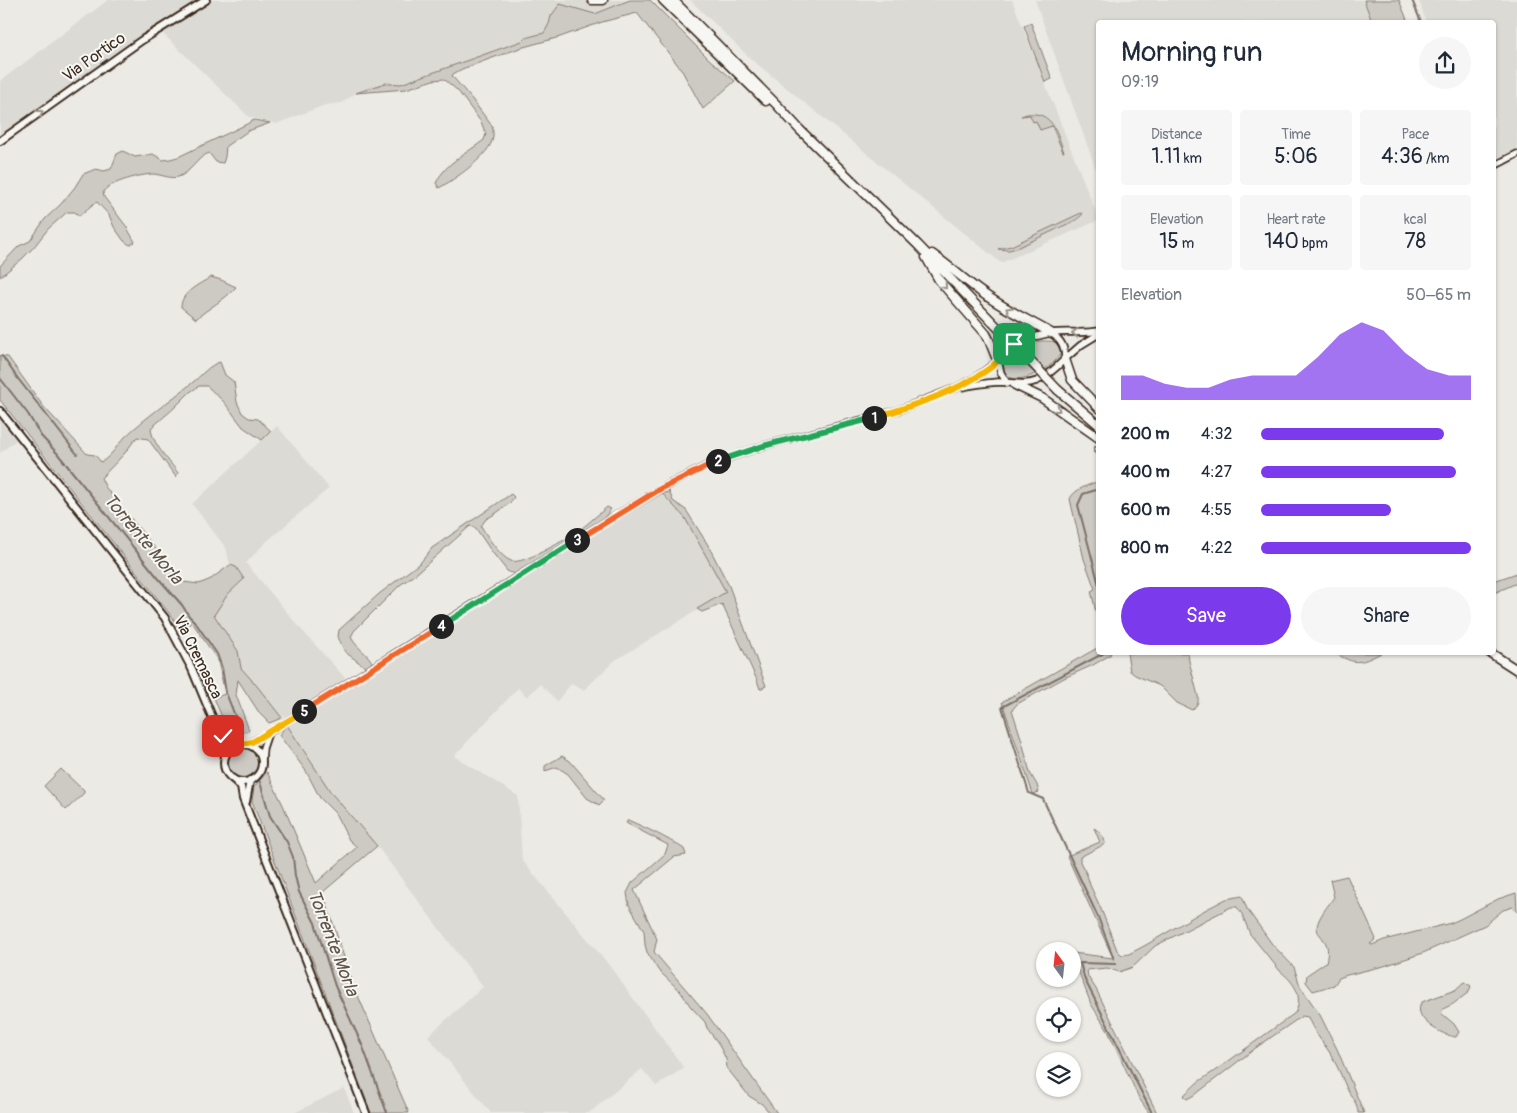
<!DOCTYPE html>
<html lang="en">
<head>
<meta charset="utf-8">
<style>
	body { margin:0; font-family:Pangolin,sans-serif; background:#f6f6f7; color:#1f2937; height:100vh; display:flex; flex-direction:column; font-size:19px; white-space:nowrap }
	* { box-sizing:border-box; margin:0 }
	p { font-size:16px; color:#747a83 }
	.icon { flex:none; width:28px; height:28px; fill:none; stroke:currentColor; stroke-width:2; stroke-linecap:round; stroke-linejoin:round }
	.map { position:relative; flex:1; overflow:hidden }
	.side { position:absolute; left:1096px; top:20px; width:400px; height:635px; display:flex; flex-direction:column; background:#fff; border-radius:5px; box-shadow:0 1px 4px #0004 }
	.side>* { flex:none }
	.needle { width:32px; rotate:345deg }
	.controls { position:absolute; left:1036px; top:942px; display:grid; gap:10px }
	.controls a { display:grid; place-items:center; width:45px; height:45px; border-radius:50%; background:#fff; box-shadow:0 1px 4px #0004; font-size:25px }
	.pin { position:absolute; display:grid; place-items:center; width:42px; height:42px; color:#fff; margin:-21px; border-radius:10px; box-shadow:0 2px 8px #0006 }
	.km { position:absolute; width:25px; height:25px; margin:-12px; border-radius:50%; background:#222; color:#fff; font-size:14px; line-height:25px; text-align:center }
	.round { display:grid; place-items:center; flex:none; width:52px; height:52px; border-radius:26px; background:#f6f6f7 }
	.headline { display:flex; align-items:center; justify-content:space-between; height:85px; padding:0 25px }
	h1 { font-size:28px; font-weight:600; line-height:38px }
	.metrics { display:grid; grid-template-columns:repeat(3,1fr); gap:8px; height:85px; padding:5px 25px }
	.metrics div { display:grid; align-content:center; border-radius:5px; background:#f6f6f7; text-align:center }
	.metrics b { font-size:21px; font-weight:600 }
	.metrics small { font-size:14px; font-weight:400 }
	.metrics p { font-size:14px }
	.chart { height:140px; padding:10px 25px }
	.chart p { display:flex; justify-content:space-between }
	.chart svg { width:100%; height:90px; margin-top:5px; fill:#7c3aed; opacity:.7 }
	.button { display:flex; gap:10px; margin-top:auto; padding:10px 25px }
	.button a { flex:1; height:58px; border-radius:30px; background:#7c3aed; color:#fff; font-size:20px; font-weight:600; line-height:58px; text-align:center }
	.button a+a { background:#f6f6f7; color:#1f2937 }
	ul { padding:0 25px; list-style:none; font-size:16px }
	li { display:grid; grid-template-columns:80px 60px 1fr; align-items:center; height:38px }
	li i { height:12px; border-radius:6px; background:#7c3aed }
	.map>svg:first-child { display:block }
	.built { fill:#dcdad4 }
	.green { fill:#cdcac4; stroke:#847a71 }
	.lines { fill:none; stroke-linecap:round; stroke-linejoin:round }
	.stream { stroke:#7c7167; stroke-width:2 }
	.tertiary-casing { stroke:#3b2a1e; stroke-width:9 }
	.secondary-casing { stroke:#3b2a1e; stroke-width:10 }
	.trunk-casing { stroke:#3b2a1e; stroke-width:11 }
	.tertiary { stroke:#f6f6f2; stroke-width:5.5 }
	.secondary { stroke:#f6f6f2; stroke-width:6 }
	.trunk { stroke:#f6f6f2; stroke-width:8 }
	.trunk-bridge-casing { stroke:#3b2a1e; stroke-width:11; stroke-linecap:butt }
	.trunk-bridge { stroke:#f6f6f2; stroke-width:8 }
	.oneway { stroke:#989088 }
	.split-1-casing { stroke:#fff; stroke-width:10 }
	.split-2-casing { stroke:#fff; stroke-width:10 }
	.split-3-casing { stroke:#fff; stroke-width:10 }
	.split-4-casing { stroke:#fff; stroke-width:10 }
	.split-5-casing { stroke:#fff; stroke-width:10 }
	.split-6-casing { stroke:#fff; stroke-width:10 }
	.split-1 { stroke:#f5b400; stroke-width:6 }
	.split-2 { stroke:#22a559; stroke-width:6 }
	.split-3 { stroke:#f0652b; stroke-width:6 }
	.split-4 { stroke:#22a559; stroke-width:6 }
	.split-5 { stroke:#f0652b; stroke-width:6 }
	.split-6 { stroke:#f5b400; stroke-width:6 }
	.labels { text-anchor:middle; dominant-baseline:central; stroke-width:4; stroke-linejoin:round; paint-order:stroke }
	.street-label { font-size:16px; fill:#3b2a1e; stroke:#f6f6f2 }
	.water-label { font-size:18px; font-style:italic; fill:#615449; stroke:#f6f6f2 }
</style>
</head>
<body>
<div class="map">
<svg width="1517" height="1113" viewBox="0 0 1517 1113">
	<rect width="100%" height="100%" fill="#ebeae5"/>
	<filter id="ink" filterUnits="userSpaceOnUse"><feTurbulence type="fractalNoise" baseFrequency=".02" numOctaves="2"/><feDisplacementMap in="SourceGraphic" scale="10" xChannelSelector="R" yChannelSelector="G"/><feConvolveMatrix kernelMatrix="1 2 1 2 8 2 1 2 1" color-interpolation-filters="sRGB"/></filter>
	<g filter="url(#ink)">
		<!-- built -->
		<g class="built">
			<path d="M108 0H630L595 14 560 4 551 16 549 24 544 33 525 38 522 41 401 84 385 83 356 93 342 103 325 105 276 124 249 117 156 27 0 136V81Z"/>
			<path d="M690 0H1012L1099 220 1001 263 751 59Z"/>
			<path d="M1035 0H1364L1372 22H1099V178Z"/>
			<path d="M1419 0H1517V160L1494 172V22H1426Z"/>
			<path d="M0 420 16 440 0 453Z"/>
			<path d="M277 426 329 488 265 543 246 563 300 628 347 680 282 718 257 686 241 668 238 651 213 615 228 594 244 579 236 567 230 565 226 548 192 504Z"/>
			<path d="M661 492 685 518 727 592 614 661 584 690 571 684 557 701 540 684 527 697 518 688 454 756 518 796 522 860 608 964 684 1068 656 1086 642 1069 589 1113H491L428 1036 483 987 377 846 332 794 287 725 521 578Z"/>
			<path d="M344 1088 354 1113H294Z"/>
		</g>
		<!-- green -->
		<g class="green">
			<path d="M630 0H650L710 60 735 81 703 109 681 69 637 13 602 22 560 37 520 48 462 69 453 74 452 76 471 98 492 126C493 131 494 136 492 141 486 158 455 179 439 188L436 183C446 162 466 154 484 140L486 134 481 122 458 91 444 79 433 80 406 89 356 93 385 83 401 84 522 41 525 38 544 33 549 24 551 16 560 4 595 14Z"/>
			<path d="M1364 0H1399L1408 22H1372Z"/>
			<path d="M1031 23 1052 79 1045 82 1024 26Z"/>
			<path d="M1027 114C1053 111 1057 133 1064 152H1063L1052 126 1040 130 1036 121 1033 122 1030 115 1021 116Z"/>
			<path d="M254 120 270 123 248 131 226 146 225 157 223 163 216 162 209 153C196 158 191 173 178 177 171 179 162 175 154 174 143 174 109 182 103 192L104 197 126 226 135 242 130 245 124 241 114 227 109 215 97 202C90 205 85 212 79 216L75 212H67L48 229 33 248 22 259 0 277V266L19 246 30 241 45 219 61 204 75 187 83 174 96 169 104 171 111 169 117 154 123 151 135 157 153 154 163 160 170 159 178 157 247 124Z"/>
			<path d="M1081 213 1083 214 1076 220 1017 248 1009 250 998 249 1011 246Z"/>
			<path d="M211 277 221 280 236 287C225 300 208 308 196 319L181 307C181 292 200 284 211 277Z"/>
			<path d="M1041 341C1051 341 1060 340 1061 352 1056 366 1032 378 1017 379 1013 379 1009 377 1006 376 992 354 1024 342 1041 341Z"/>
			<path d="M0 356 8 357 43 406 87 454 95 455 101 462C111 457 117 445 125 437 146 417 170 401 192 383 201 376 209 365 220 362L225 375 234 382 237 402 242 413 249 418 258 419 271 431 262 440 243 427 224 402 207 386H199L190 392 173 409 151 428C152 444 169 460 178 473L176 477 148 439 137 437 124 454 101 478 106 488 183 582 199 584 211 579 230 565 236 567 244 579 228 594 214 615 238 651 241 668 257 686 282 718 269 723 260 714 238 680 236 695 249 730 236 735 227 729 214 698 225 694 218 661 192 622 180 632 173 618 0 400Z"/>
			<path d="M1099 481V625L1091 591 1095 589 1084 559 1070 499C1074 489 1089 485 1099 481Z"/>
			<path d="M669 491 673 501 686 510 708 545 729 586 766 686 760 689 757 680 722 604 702 612 697 609 726 592 685 518 661 492 667 493Z"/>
			<path d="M511 494 514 497 510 503 495 514 486 519 481 526C487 536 500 557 511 561 523 565 562 541 574 534 586 526 596 516 607 507L611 509 603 519 516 574 508 572 492 552 475 527 470 526 417 573 400 585 354 631 351 637C356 648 368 653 373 664L366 669 364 666 345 652 338 637 339 630 379 594 421 562 432 548Z"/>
			<path d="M1517 573V583L1494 593V581Z"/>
			<path d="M1099 647V652L1111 653 1110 655 1093 665 1064 678 1017 704 1012 710 1022 741 1030 773 1037 785 1039 792 1033 794 1002 702Z"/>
			<path d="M1127 653H1188L1189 661 1198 696C1199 703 1197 705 1192 710L1177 703 1160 686 1135 675 1130 671Z"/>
			<path d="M1335 653H1381C1360 664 1355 665 1335 653Z"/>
			<path d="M287 725 332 794 377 846 323 892 352 982 409 1113H371L252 801 254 787 267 772 283 805 316 883 357 847 349 840 335 813 320 798 306 771 279 735Z"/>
			<circle cx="243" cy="763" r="15"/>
			<path d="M562 756 570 761 604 800 599 805 587 798 568 774 557 767 545 771V766Z"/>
			<path d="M61 769 84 791V793L66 810 44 786Z"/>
			<path d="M628 820C648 829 666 837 684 849L686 855 674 857 634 890 657 939 654 952 707 1014 777 1113H770L762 1104 749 1096 741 1086 727 1068 726 1059 718 1043 707 1028 705 1022 691 1007 680 991 658 970 647 952 645 945 644 931 629 905 627 893 632 883 665 854 668 845 626 823Z"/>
			<path d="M1094 828C1099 831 1105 837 1105 844L1080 857V862L1087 875 1090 885 1101 909 1117 950 1122 955 1129 954 1146 945 1203 911 1226 899 1242 896 1247 909 1272 944 1294 967 1300 986 1320 1015 1337 1049 1364 1113H1358C1358 1103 1351 1097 1347 1089 1342 1077 1337 1065 1330 1053 1322 1041 1313 1031 1308 1017L1302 1016 1257 1047 1196 1094 1187 1099 1183 1096 1198 1082 1219 1068 1295 1013C1304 996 1294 982 1280 971L1250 934 1242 914 1237 907H1231L1155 946 1133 967 1119 972 1107 968 1087 970 1088 977 1096 989 1157 1113H1149L1139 1098 1108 1031 1091 1004 1078 970 1073 960V953L1113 958 1067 856 1100 842Z"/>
			<path d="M1347 876 1376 939 1370 944 1372 945 1384 940 1451 923 1460 919 1498 899 1516 893 1517 912 1513 907 1503 910 1485 925 1423 953 1384 966 1347 975 1339 978 1334 985 1313 991 1306 982 1307 975 1326 962C1328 953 1329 946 1323 939 1321 935 1317 933 1317 928 1317 918 1329 905 1334 897L1330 880Z"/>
			<path d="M1464 982 1471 986 1469 992 1453 1004 1443 1009 1441 1013 1454 1024 1459 1032 1456 1037C1443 1036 1410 1018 1422 1002L1455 990Z"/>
		</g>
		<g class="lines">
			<!-- stream -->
			<g class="stream">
				<path d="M1412 0 1421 22"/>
				<path d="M0 356H2L19 380 77 454"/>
				<path d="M0 378 28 414 41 436 57 453 159 579 182 605 189 616 195 622 217 654 222 668 226 693 241 731"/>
				<path d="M1099 444 1094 448V452L1099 455"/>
				<path d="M1099 489 1083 494 1078 505 1099 585"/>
				<path d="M1106 652 1002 707 1029 793 1043 799 1098 917 1114 959"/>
				<path d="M260 782 270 816 287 842 293 857 295 876 299 892 315 923 335 986 363 1047 387 1113"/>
				<path d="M1116 964 1080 963 1085 980 1152 1113"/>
			</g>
			<!-- tertiary casing -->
			<g class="tertiary-casing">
				<g id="tertiary">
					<path d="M1494 166 1517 154"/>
					<path d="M1051 333C1067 331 1083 334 1099 331"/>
					<path d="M1065 359 1081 345 1099 334"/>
					<path d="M963 387C975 384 986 383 998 382 1012 382 1023 386 1037 381 1048 376 1057 367 1065 359 1065 347 1061 340 1051 333 1028 338 1013 341 998 361L1001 373 1007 383"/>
					<path d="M245 744 252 742 268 733 597 527 661 489 680 479 713 463 763 446 899 410 956 388 975 378 998 361"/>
					<path d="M262 760 263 748 268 733"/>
				</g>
			</g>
			<!-- secondary casing -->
			<g class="secondary-casing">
				<g id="secondary">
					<path d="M0 141 142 40 206 0"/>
					<path d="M0 411 165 618 192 669 220 736 225 756"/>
					<path d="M220 733 227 739 239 744"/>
					<circle cx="243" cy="763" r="19"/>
					<path d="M233 779 241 787 243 799 366 1113"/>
					<path d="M246 802 250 780"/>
				</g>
			</g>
			<!-- trunk casing -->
			<g class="trunk-casing">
				<g id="trunk">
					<path d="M592 0H603"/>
					<path d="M663 0 766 101"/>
					<path d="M673 0 778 106 800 130 918 245 1002 332"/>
					<path d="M932 254C949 266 965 280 981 292 1003 308 1028 320 1051 333"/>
					<path d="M926 257 939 280 986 334C991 342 993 352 998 361"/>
					<path d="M1065 359 1072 380 1099 408"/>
					<path d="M1015 385 1042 398 1099 438"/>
					<path d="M1058 390 1099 425"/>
					<path d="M1489 652 1517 670"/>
				</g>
			</g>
			<!-- tertiary -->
			<use href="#tertiary" class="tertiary"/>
			<!-- secondary -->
			<use href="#secondary" class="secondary"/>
			<!-- trunk -->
			<use href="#trunk" class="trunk"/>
			<!-- trunk-bridge casing -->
			<g class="trunk-bridge-casing">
				<path id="trunk-bridge" d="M1002 332 1058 390"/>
			</g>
			<!-- trunk-bridge -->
			<use href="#trunk-bridge" class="trunk-bridge"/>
		</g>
		<!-- one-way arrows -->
		<defs><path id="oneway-chevron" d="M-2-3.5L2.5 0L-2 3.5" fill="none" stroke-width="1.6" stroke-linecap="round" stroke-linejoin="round" transform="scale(1.25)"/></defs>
		<g class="oneway">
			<use href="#oneway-chevron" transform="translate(40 113) rotate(-35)"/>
			<use href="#oneway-chevron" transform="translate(944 286) rotate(50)"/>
			<use href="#oneway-chevron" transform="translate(1009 310) rotate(-150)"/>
			<use href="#oneway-chevron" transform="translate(1075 333) rotate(-177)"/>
			<use href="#oneway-chevron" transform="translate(1057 409) rotate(35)"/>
		</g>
	</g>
	<g class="lines" filter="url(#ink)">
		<!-- split-1 casing -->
		<g class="split-1-casing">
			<path id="split-1" d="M874 418C911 406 958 392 990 368 999 361 1006 352 1014 344"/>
		</g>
		<!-- split-2 casing -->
		<g class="split-2-casing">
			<path id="split-2" d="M718 461 763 446 874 418"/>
		</g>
		<!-- split-3 casing -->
		<g class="split-3-casing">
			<path id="split-3" d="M577 540 660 489 718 461"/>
		</g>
		<!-- split-4 casing -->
		<g class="split-4-casing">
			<path id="split-4" d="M441 626 577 540"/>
		</g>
		<!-- split-5 casing -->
		<g class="split-5-casing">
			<path id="split-5" d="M304 711 441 626"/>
		</g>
		<!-- split-6 casing -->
		<g class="split-6-casing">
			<path id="split-6" d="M223 736C232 743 241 745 252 742L304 711"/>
		</g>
		<!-- split-1 -->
		<use href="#split-1" class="split-1"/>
		<!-- split-2 -->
		<use href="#split-2" class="split-2"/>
		<!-- split-3 -->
		<use href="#split-3" class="split-3"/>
		<!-- split-4 -->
		<use href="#split-4" class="split-4"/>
		<!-- split-5 -->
		<use href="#split-5" class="split-5"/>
		<!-- split-6 -->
		<use href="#split-6" class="split-6"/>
	</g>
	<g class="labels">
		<!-- street labels -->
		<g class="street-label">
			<text transform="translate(94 57) rotate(-35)">Via Portico</text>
			<text transform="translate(198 657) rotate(64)">Via Cremasca</text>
		</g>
		<!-- water labels -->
		<g class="water-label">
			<text transform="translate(143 539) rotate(50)">Torrente Morla</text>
			<text transform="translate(333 943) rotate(69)">Torrente Morla</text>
		</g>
	</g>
</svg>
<div class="controls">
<a><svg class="needle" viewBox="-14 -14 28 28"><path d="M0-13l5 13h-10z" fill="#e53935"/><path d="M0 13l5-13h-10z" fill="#747a83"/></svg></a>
<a><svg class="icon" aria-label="locate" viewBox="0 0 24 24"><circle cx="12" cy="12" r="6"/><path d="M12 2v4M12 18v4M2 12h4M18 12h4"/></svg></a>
<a><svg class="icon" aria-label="layers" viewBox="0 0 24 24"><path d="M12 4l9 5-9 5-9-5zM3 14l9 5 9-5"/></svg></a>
</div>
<div class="pin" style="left:1014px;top:344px;background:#1e9e55"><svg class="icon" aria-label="arrive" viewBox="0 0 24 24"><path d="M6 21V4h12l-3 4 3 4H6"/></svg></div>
<div class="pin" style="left:223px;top:736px;background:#d93025"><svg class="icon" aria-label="check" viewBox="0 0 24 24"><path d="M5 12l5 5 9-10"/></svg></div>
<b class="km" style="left:874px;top:418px">1</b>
<b class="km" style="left:718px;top:461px">2</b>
<b class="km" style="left:577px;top:540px">3</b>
<b class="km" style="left:441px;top:626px">4</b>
<b class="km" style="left:304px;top:711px">5</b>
<section class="side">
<div class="headline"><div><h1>Morning run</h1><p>09:19</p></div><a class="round"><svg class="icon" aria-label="share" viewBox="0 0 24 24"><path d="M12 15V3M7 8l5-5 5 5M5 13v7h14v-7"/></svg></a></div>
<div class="metrics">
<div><p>Distance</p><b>1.11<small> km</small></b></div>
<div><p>Time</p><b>5:06</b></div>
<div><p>Pace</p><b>4:36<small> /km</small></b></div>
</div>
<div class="metrics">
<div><p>Elevation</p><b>15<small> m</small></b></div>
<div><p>Heart rate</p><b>140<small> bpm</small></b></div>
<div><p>kcal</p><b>78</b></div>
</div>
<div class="chart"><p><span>Elevation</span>50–65 m</p>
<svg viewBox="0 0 160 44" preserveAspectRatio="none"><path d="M0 44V32L10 32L20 36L30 38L40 38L50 34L60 32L70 32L80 32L90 23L100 12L110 6L120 10L130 21L140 29L150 32L160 32V44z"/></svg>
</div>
<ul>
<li><b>200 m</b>4:32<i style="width:87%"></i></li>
<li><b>400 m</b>4:27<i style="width:93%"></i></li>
<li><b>600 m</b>4:55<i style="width:62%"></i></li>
<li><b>800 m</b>4:22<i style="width:100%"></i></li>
</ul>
<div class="button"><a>Save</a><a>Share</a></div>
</section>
</div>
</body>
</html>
